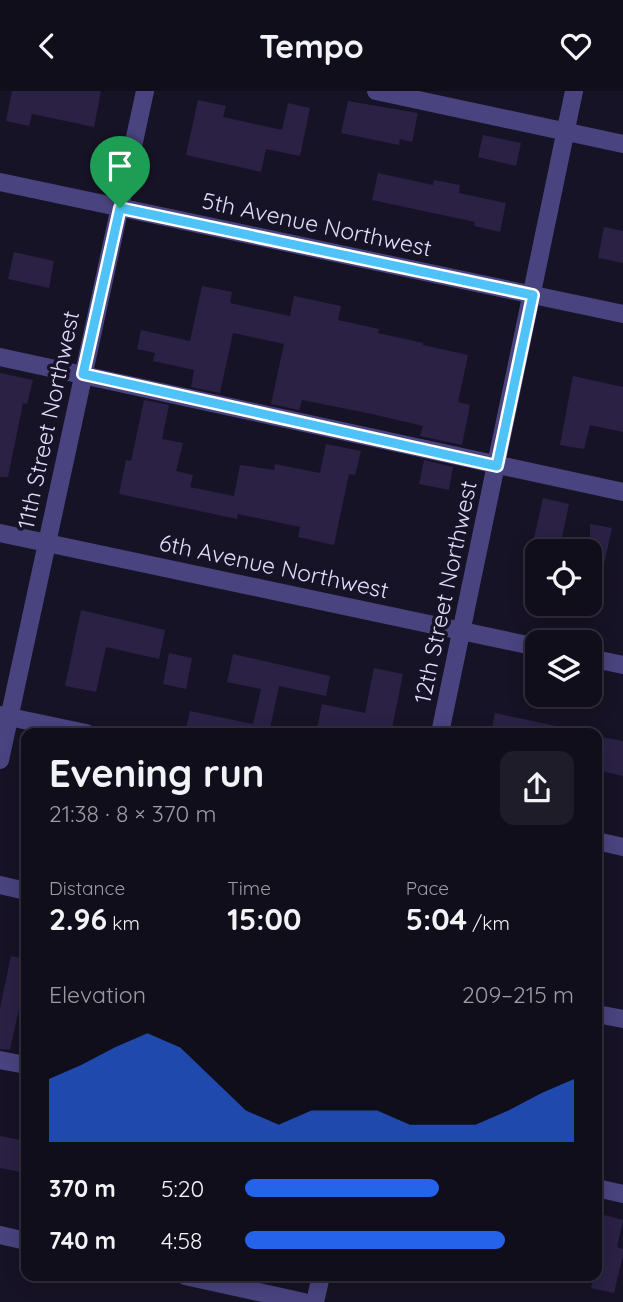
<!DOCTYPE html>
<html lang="en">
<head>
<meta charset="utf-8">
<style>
	body { margin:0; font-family:Quicksand,sans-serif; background:#1e1c29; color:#f1f3f6; height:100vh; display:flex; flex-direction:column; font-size:26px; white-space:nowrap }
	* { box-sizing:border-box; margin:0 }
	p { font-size:23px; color:#9c9ca3 }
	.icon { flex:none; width:38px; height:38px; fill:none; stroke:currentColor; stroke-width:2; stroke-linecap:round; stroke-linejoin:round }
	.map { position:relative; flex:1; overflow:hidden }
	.side { position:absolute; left:21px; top:637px; width:581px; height:553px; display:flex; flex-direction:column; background:#110e1c; border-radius:14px; box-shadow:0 4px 18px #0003,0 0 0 2px #302e3b }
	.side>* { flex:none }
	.tools { position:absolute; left:525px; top:448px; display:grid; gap:14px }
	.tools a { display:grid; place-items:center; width:77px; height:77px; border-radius:14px; background:#110e1c; box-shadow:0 4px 18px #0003,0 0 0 2px #302e3b; font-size:35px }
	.pin { position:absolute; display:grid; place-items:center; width:60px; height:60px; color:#fff; margin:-72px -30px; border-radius:50% 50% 50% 0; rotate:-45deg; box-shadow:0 0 7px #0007 }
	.pin .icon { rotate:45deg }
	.round { display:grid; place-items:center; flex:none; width:74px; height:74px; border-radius:14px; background:#1e1c29 }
	.head { display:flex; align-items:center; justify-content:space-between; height:119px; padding:0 28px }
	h1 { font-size:38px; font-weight:700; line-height:52px }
	.figures { display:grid; grid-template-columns:repeat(3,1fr); gap:10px; height:119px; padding:7px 28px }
	.figures div { display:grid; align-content:center }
	.figures b { font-size:30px; font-weight:700 }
	.figures small { font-size:19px; font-weight:400 }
	.figures p { font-size:19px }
	.chart { height:196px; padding:14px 28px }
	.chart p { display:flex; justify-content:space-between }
	.chart svg { width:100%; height:126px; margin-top:7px; fill:#2563eb; opacity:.7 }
	ul { padding:0 28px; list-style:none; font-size:23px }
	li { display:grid; grid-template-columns:112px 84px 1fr; align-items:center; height:52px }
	li i { height:18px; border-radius:9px; background:#2563eb }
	header { display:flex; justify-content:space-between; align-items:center; height:91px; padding:0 28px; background:#110e1c; font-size:32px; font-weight:700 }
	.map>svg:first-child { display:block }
	.building { fill:#2a2145 }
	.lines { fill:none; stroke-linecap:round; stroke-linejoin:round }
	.minor { stroke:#49447f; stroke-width:18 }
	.route-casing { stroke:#fff; stroke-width:14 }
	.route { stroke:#4fc3f7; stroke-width:9 }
	.labels { text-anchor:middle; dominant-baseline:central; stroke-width:7; stroke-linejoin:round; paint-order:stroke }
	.street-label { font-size:23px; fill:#e1dcfb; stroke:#171326 }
</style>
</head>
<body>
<header><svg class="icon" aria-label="back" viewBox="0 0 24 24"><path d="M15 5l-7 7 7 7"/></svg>Tempo<svg class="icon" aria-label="heart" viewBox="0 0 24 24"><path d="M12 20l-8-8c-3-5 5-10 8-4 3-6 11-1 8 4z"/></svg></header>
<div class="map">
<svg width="623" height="1211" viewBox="0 0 623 1211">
	<rect width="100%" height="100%" fill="#171326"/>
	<!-- building -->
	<g class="building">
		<path d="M12 0H101L94 36 32 23 29 35 6 30Z"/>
		<path d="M198 9 226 15 223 26 282 39 288 12 310 17 300 65 266 58 261 81 186 64Z"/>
		<path d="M348 10 418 22 412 51 400 48 399 54 341 42Z"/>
		<path d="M483 44 521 52 516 75 478 66Z"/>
		<path d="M378 82 433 94 434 89 460 94 459 102 506 112 500 141 474 135 475 131 372 109Z"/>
		<path d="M604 136 623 140V172L598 167Z"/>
		<path d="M14 161 54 170 49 197 8 188Z"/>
		<path d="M202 195 232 201 230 212 290 225 294 205 341 215 338 229 379 238 378 242 423 252V254L468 264 458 311 470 314 462 354 420 345 423 335 372 323 302 309 299 319 271 313 284 253 233 242 220 302 191 296 194 279 153 270 155 262 137 258 141 239 190 250Z"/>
		<path d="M0 282 33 289 27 313 23 312 8 386H0Z"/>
		<path d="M573 285 623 296V341L590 334 584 358 560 354Z"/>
		<path d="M144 309 169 314 162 348 183 352 176 380 193 384 190 396 234 405 240 374 274 379 275 373 320 382 326 353 361 360 355 384 349 383 334 454 298 446 300 436 238 423 237 428 119 403 126 369 131 370Z"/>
		<path d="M424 369 453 376 449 399 419 393Z"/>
		<path d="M543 407 569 413 559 460H531Z"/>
		<path d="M590 433 612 437 597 506 590 505Z"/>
		<path d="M81 519 165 539 159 568 106 556 96 601 65 595Z"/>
		<path d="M169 562 192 567 186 598 163 593Z"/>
		<path d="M233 563 330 585 326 605 279 595 269 642H185L190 620 253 633 261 598 227 591Z"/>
		<path d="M374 577 403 583 391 642H316L322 613 365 622Z"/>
		<path d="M495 622 556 635 555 642H491Z"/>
		<path d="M597 645 623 650V685L597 679Z"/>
		<path d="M11 865 26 868V885L10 959 0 958V917Z"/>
		<path d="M0 1045 26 1050V1082L0 1077Z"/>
		<path d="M597 1122 623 1129 617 1156 623 1158V1164L614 1202 591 1197 594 1185H597L601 1153 597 1152Z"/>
	</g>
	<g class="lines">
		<!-- minor -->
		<g class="minor">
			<path d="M376 0 623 53"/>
			<path d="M0 91 623 223"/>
			<path d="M0 266 623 401"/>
			<path d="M0 442 537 556"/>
			<path d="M590 567 623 574"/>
			<path d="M0 624 86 642"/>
			<path d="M440 642 574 0"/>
			<path d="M0 669 145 0"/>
			<path d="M597 750 623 756"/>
			<path d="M0 794 26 800"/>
			<path d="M597 923 623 928"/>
			<path d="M0 969 26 974"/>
			<path d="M597 1097 623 1103"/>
			<path d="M0 1144 26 1150"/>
			<path d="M185 1185 304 1211"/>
			<path d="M315 1211 321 1185"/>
		</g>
	</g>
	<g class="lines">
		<!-- route casing -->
		<g class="route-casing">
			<path id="route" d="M120 117 533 204 497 375 83 283Z"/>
		</g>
		<!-- route -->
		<use href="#route" class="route"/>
	</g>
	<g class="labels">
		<!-- street labels -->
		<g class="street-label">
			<text transform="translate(317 133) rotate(12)">5th Avenue Northwest</text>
			<text transform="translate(48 329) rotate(-78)">11th Street Northwest</text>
			<text transform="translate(274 475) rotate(12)">6th Avenue Northwest</text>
			<text transform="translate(445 501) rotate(-78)">12th Street Northwest</text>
		</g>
	</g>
</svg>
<div class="tools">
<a><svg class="icon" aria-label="locate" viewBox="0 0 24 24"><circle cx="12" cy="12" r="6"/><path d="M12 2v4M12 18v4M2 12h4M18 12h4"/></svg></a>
<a><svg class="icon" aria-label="layers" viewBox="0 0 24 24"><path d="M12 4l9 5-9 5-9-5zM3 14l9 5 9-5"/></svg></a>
</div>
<div class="pin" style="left:120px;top:117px;background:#1e9e55"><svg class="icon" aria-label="arrive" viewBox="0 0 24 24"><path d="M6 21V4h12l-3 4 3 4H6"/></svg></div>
<section class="side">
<div class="head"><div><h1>Evening run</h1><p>21:38 · 8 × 370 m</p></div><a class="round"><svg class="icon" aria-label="share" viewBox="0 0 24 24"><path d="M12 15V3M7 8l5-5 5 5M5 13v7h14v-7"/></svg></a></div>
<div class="figures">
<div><p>Distance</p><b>2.96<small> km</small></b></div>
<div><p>Time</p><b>15:00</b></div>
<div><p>Pace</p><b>5:04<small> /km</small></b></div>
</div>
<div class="chart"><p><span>Elevation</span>209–215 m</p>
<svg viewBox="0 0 160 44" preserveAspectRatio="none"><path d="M0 44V22L10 17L20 11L30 6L40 11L50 22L60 33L70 38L80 33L90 33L100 33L110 38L120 38L130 38L140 33L150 27L160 22V44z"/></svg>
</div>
<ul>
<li><b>370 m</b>5:20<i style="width:59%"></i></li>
<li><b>740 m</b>4:58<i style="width:79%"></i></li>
</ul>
</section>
</div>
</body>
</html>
